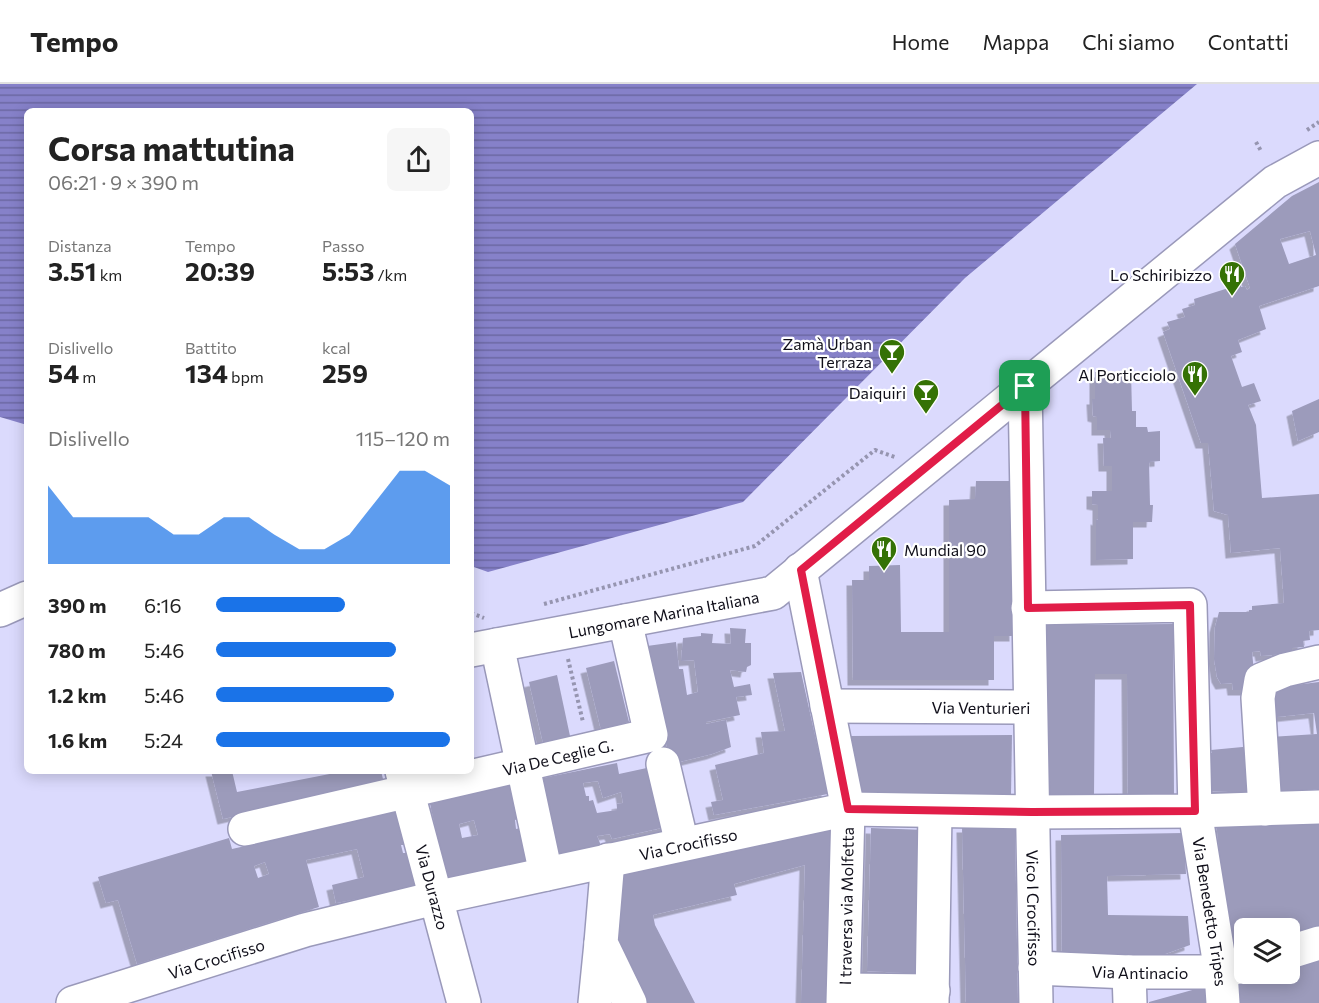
<!DOCTYPE html>
<html lang="it">
<head>
<meta charset="utf-8">
<style>
	body { margin:0; font-family:Commissioner,sans-serif; background:#f6f6f6; color:#222; height:100vh; display:flex; flex-direction:column; font-size:22px; white-space:nowrap }
	* { box-sizing:border-box; margin:0 }
	p { font-size:20px; color:#767676 }
	.icon { flex:none; width:33px; height:33px; fill:none; stroke:currentColor; stroke-width:2; stroke-linecap:round; stroke-linejoin:round }
	.map { position:relative; flex:1; overflow:hidden }
	.sheet { position:absolute; left:24px; top:24px; width:450px; height:666px; display:flex; flex-direction:column; background:#fff; border-radius:9px; box-shadow:0 3px 15px #0003 }
	.sheet>* { flex:none }
	.buttons { position:absolute; left:1234px; top:834px; display:grid; gap:12px }
	.buttons a { display:grid; place-items:center; width:66px; height:66px; border-radius:9px; background:#fff; box-shadow:0 3px 15px #0003; font-size:30px }
	.pin { position:absolute; display:grid; place-items:center; width:51px; height:51px; color:#fff; margin:-26px; border-radius:12px; box-shadow:0 3px 9px #0006 }
	.round { display:grid; place-items:center; flex:none; width:63px; height:63px; border-radius:9px; background:#f6f6f6 }
	.overview { display:flex; align-items:center; justify-content:space-between; height:102px; padding:0 24px }
	h1 { font-size:33px; font-weight:700; line-height:45px }
	.stats { display:grid; grid-template-columns:repeat(3,1fr); gap:9px; height:102px; padding:6px 24px }
	.stats div { display:grid; align-content:center }
	.stats b { font-size:26px; font-weight:700 }
	.stats small { font-size:16px; font-weight:400 }
	.stats p { font-size:16px }
	.chart { height:168px; padding:12px 24px }
	.chart p { display:flex; justify-content:space-between }
	.chart svg { width:100%; height:108px; margin-top:6px; fill:#1a73e8; opacity:.7 }
	ul { padding:0 24px; list-style:none; font-size:20px }
	li { display:grid; grid-template-columns:96px 72px 1fr; align-items:center; height:45px }
	li i { height:15px; border-radius:8px; background:#1a73e8 }
	header { display:flex; align-items:center; gap:36px; box-sizing:border-box; height:84px; padding:0 30px; background:#fff; border-bottom:2px solid #e0e0e0 }
	header strong { font-size:28px }
	nav { display:flex; gap:33px; margin-inline-start:auto; font-size:21px }
	.map>svg:first-child { display:block }
	.water { fill:url(#water-rules) }
	.building { fill:#9c9bbb; fill-rule:evenodd; filter:url(#shadow) }
	.lines { fill:none; stroke-linecap:round; stroke-linejoin:round }
	.minor-casing { stroke:#9a99ba; stroke-width:36 }
	.path { stroke:#9695b0; stroke-width:4; stroke-dasharray:3 3; stroke-linecap:butt }
	.minor { stroke:#fff; stroke-width:33 }
	.route-casing { stroke:#fff; stroke-width:12 }
	.route { stroke:#e11d48; stroke-width:8 }
	.labels { text-anchor:middle; dominant-baseline:central; stroke-width:4.5; stroke-linejoin:round; paint-order:stroke }
	.poi-label { font-size:16px; fill:#0f0e19; stroke:#fff; text-anchor:end }
	.street-label { font-size:16px; fill:#0f0e19; stroke:#fff }
</style>
</head>
<body>
<header>
<strong>Tempo</strong>
<nav><a>Home</a><a>Mappa</a><a>Chi siamo</a><a>Contatti</a></nav>
</header>
<div class="map">
<svg width="1319" height="919" viewBox="0 0 1319 919">
	<defs>
		<pattern id="water-rules" width="6" height="5" patternUnits="userSpaceOnUse" patternTransform="scale(1.5)"><rect width="6" height="5" fill="#8681c9"/><path d="M0 2.5h6" fill="none" stroke="#6c68a2"/></pattern>
		<filter id="shadow"><feDropShadow dx="-5.5" dy="5.5" stdDeviation="0" flood-color="#0004"/></filter>
	</defs>
	<rect width="100%" height="100%" fill="#dbdafd"/>
	<!-- water -->
	<path class="water" d="M0 0H1197L965 194 743 418 488 488 471 482V27H27V341L0 333Z"/>
	<!-- building -->
	<g class="building">
		<path d="M1319 98V202L1259 222 1266 245 1238 256 1242 268 1231 272 1242 303 1254 299 1261 317 1248 321 1256 341 1262 414 1319 410V546L1309 547 1310 556 1303 557 1304 563 1292 564V569L1261 572 1260 567 1252 568 1255 598 1251 606H1233L1232 599 1221 600 1217 593 1214 575 1215 543 1219 528H1249V526H1252V522L1284 519 1280 464 1231 469 1228 431 1214 427 1208 359H1201L1163 248 1170 245 1167 238 1185 233 1182 225 1195 221 1194 215 1241 200V203L1245 202 1247 206 1250 204 1235 160 1292 112ZM1310 147 1316 171 1289 180 1280 155Z"/>
		<path d="M1095 288H1131L1132 327H1136V343H1147L1148 348 1160 347V377L1149 378 1150 421H1153L1152 438H1133V475L1096 476V435L1098 436V421L1092 420V407H1112V382H1104L1103 354H1111L1110 346H1097V333L1093 332 1092 315H1095Z"/>
		<path d="M1319 315V348L1298 357 1292 327Z"/>
		<path d="M976 397H1011L1015 552H994V596H853L852 496H869V482L900 481 901 548H949V416L975 415Z"/>
		<path d="M1173 540 1174 712H1128L1127 590H1095L1094 713H1047L1046 541Z"/>
		<path d="M730 544 746 545 745 559H751V581L747 583 746 588 730 586 734 603 750 600 752 611 736 613 740 631 706 638V640L726 636 731 663 712 670 671 680 656 618 647 562 676 558 679 585H683L687 611 698 608 694 576 681 577 683 554 701 552V549L713 550 712 559 731 560Z"/>
		<path d="M614 577 629 638 601 646 586 584Z"/>
		<path d="M801 588 828 710 714 731 711 718 723 716 715 681 764 669 761 648 785 647 773 589Z"/>
		<path d="M557 591 570 652 543 659 529 598Z"/>
		<path d="M1319 598V705L1270 709 1268 653 1317 650 1314 629 1267 634 1265 605Z"/>
		<path d="M1012 651 1011 711 862 710 850 652Z"/>
		<path d="M1253 662 1251 711 1229 712V708L1210 707 1207 669H1212L1211 666Z"/>
		<path d="M617 679 619 690 656 682 670 742 612 755 610 750 597 752 602 764 555 771 538 695ZM598 697 603 714 621 708 623 719 617 720V726L597 729 593 716 589 717V712H586L583 699Z"/>
		<path d="M211 687H232L237 708 345 687H381L384 699 223 735Z"/>
		<path d="M510 700 518 735 515 736 516 745 520 744 527 780 447 794 430 720ZM474 736 478 751 462 754 459 740Z"/>
		<path d="M397 724 405 761H401L403 769H407L416 804 336 819 332 801 364 793 357 765 306 776 319 823 137 880 118 816 106 819 98 793 229 754 232 765 355 737 354 734ZM265 778 269 790 258 794 254 782Z"/>
		<path d="M1216 737 1319 741V851L1290 859V844H1245V873L1230 877Z"/>
		<path d="M962 743H1015L1018 919H966Z"/>
		<path d="M871 744 926 746 922 890 867 887Z"/>
		<path d="M833 745 830 919H801L805 781 734 800 737 811 653 831 655 841 695 919H644L613 857 618 789Z"/>
		<path d="M1184 749 1186 790 1107 792 1108 831 1188 832 1190 861 1157 873 1062 872 1061 751Z"/>
		<path d="M1319 868V919H1231L1229 894 1245 890H1290V876Z"/>
		<path d="M1214 900 1215 919H1149V918Z"/>
	</g>
	<g class="lines">
		<!-- minor casing -->
		<g class="minor-casing">
			<g id="minor">
				<path id="s1" d="M1025 302 1036 919"/>
				<path d="M800 486 848 725 843 919"/>
				<path id="s2" d="M1028 524 1190 521 1195 727 1221 888 1223 919"/>
				<path d="M0 526 27 514"/>
				<path d="M497 561 546 790"/>
				<path id="s3" d="M471 566 773 509 1275 98 1319 74"/>
				<path id="s4" d="M827 622 1030 623"/>
				<path d="M663 680 682 760"/>
				<path id="s5" d="M402 687 464 919"/>
				<path d="M1265 725 1258 614 1261 596 1285 586 1319 578"/>
				<path id="s6" d="M245 745 651 651 625 537"/>
				<path d="M608 776 601 859 630 919"/>
				<path d="M1290 868 1319 859"/>
				<path id="s7" d="M1035 884 1129 888H1221L1245 881"/>
				<path d="M1129 888 1130 919"/>
				<path d="M844 906 933 907"/>
				<path id="s8" d="M73 919 305 846 435 814 848 725 1032 728 1195 727 1319 723"/>
				<path d="M595 919 601 859"/>
				<path d="M932 919 935 727"/>
			</g>
		</g>
		<!-- path -->
		<g class="path">
			<path d="M1307 46 1319 38"/>
			<path d="M1256 58 1261 67"/>
			<path d="M544 520 755 462 875 366 895 373"/>
			<path d="M471 529 484 534"/>
			<path d="M568 575 583 638"/>
		</g>
		<!-- minor -->
		<use href="#minor" class="minor"/>
	</g>
	<g class="lines">
		<!-- route casing -->
		<g class="route-casing">
			<path id="route" d="M1025 302 1028 524 1190 521 1195 727 1032 728 848 725 801 486Z"/>
		</g>
		<!-- route -->
		<use href="#route" class="route"/>
	</g>
	<!-- icons -->
	<defs>
		<g id="restaurant-pin" transform="scale(1.35)"><path d="M0 17L-7.5 6A9.5 9.5 0 1 1 7.5 6Z" fill="#357205" stroke="#fff"/><path d="M-5-6h1v4h1v-4h1v4h1v-4h1v5L-1.5 .5V6h-2V.5L-5-1ZM5-6V6H3V1.5H1.5Q1.5-4 5-6Z" fill="#fff"/></g>
		<g id="bar-pin" transform="scale(1.35)"><path d="M0 17L-7.5 6A9.5 9.5 0 1 1 7.5 6Z" fill="#357205" stroke="#fff"/><path d="M-6-5H6L.8 .8V4.5H3.5V6h-7V4.5H-.8V.8Z" fill="#fff"/></g>
	</defs>
	<g fill-rule="evenodd">
		<use href="#restaurant-pin" x="1232" y="190"/>
		<use href="#bar-pin" x="892" y="268"/>
		<use href="#restaurant-pin" x="1195" y="290"/>
		<use href="#bar-pin" x="926" y="308"/>
		<use href="#restaurant-pin" x="884" y="465"/>
	</g>
	<g class="labels">
		<!-- poi labels -->
		<g class="poi-label">
			<text x="1212" y="190">Lo Schiribizzo</text>
			<text x="872" y="259">Zamà Urban<tspan x="872" dy="18">Terraza</tspan></text>
			<text x="1176" y="290">Al Porticciolo</text>
			<text x="906" y="308">Daiquiri</text>
			<text x="904" y="465" text-anchor="start">Mundial 90</text>
		</g>
		<!-- street labels -->
		<g class="street-label">
			<text stroke="none"><textPath href="#s3" startOffset="196">Lungomare Marina Italiana</textPath></text>
			<text stroke="none"><textPath href="#s4" startOffset="154">Via Venturieri</textPath></text>
			<text stroke="none"><textPath href="#s6" startOffset="321">Via De Ceglie G.</textPath></text>
			<text stroke="none"><textPath href="#s8" startOffset="636">Via Crocifisso</textPath></text>
			<text stroke="none"><textPath href="#s5" startOffset="120">Via Durazzo</textPath></text>
			<text transform="translate(846 822) rotate(-89)">I traversa via Molfetta</text>
			<text stroke="none"><textPath href="#s1" startOffset="522">Vico I Crocifisso</textPath></text>
			<text stroke="none"><textPath href="#s2" startOffset="470">Via Benedetto Tripes</textPath></text>
			<text stroke="none"><textPath href="#s8" startOffset="150">Via Crocifisso</textPath></text>
			<text stroke="none"><textPath href="#s7" startOffset="105">Via Antinacio</textPath></text>
		</g>
	</g>
</svg>
<div class="buttons">
<a><svg class="icon" aria-label="layers" viewBox="0 0 24 24"><path d="M12 4l9 5-9 5-9-5zM3 14l9 5 9-5"/></svg></a>
</div>
<div class="pin" style="left:1025px;top:302px;background:#1e9e55"><svg class="icon" aria-label="arrive" viewBox="0 0 24 24"><path d="M6 21V4h12l-3 4 3 4H6"/></svg></div>
<section class="sheet">
<div class="overview"><div><h1>Corsa mattutina</h1><p>06:21 · 9 × 390 m</p></div><a class="round"><svg class="icon" aria-label="share" viewBox="0 0 24 24"><path d="M12 15V3M7 8l5-5 5 5M5 13v7h14v-7"/></svg></a></div>
<div class="stats">
<div><p>Distanza</p><b>3.51<small> km</small></b></div>
<div><p>Tempo</p><b>20:39</b></div>
<div><p>Passo</p><b>5:53<small> /km</small></b></div>
</div>
<div class="stats">
<div><p>Dislivello</p><b>54<small> m</small></b></div>
<div><p>Battito</p><b>134<small> bpm</small></b></div>
<div><p>kcal</p><b>259</b></div>
</div>
<div class="chart"><p><span>Dislivello</span>115–120 m</p>
<svg viewBox="0 0 160 44" preserveAspectRatio="none"><path d="M0 44V12L10 25L20 25L30 25L40 25L50 32L60 32L70 25L80 25L90 32L100 38L110 38L120 32L130 19L140 6L150 6L160 12V44z"/></svg>
</div>
<ul>
<li><b>390 m</b>6:16<i style="width:55%"></i></li>
<li><b>780 m</b>5:46<i style="width:77%"></i></li>
<li><b>1.2 km</b>5:46<i style="width:76%"></i></li>
<li><b>1.6 km</b>5:24<i style="width:100%"></i></li>
</ul>
</section>
</div>
</body>
</html>
